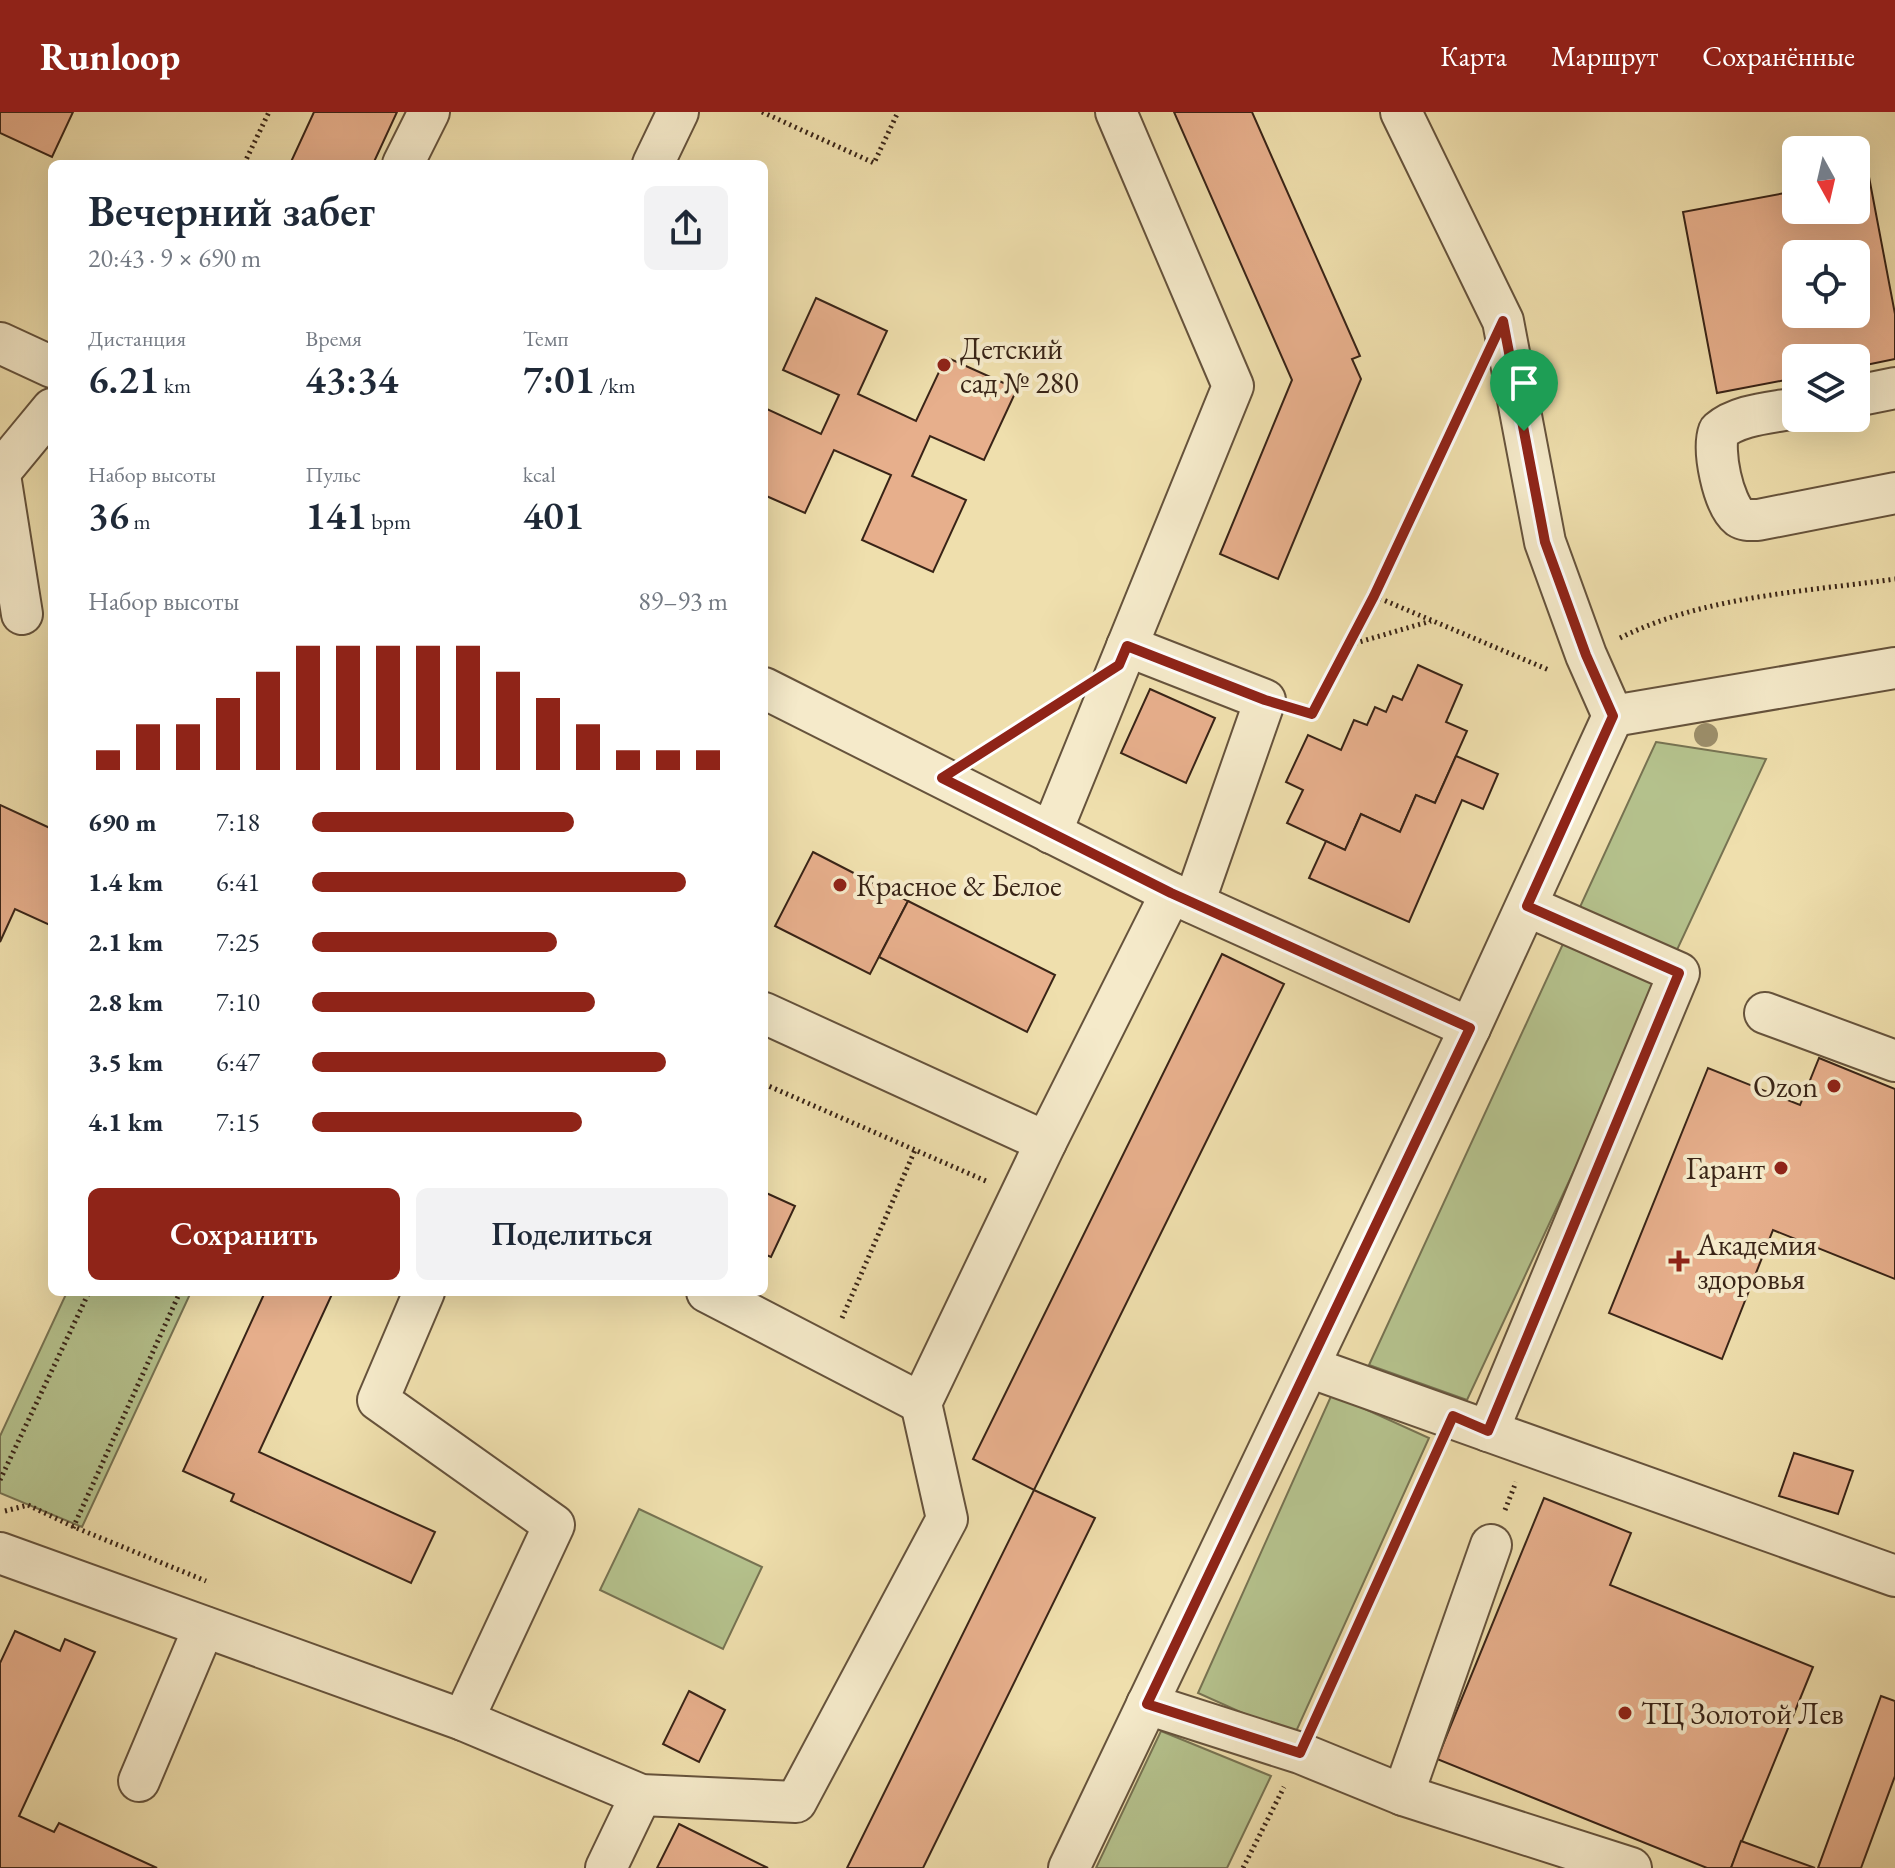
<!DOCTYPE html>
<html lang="ru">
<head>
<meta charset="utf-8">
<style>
	body { margin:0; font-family:"EB Garamond",serif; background:#f2f2f3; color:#1f2937; height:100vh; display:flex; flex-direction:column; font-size:30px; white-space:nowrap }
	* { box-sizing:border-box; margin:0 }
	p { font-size:26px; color:#747a83 }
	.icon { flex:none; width:44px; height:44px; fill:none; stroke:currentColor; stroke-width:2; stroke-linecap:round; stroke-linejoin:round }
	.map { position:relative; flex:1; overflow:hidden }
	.panel { position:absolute; left:48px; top:48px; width:720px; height:1136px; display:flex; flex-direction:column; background:#fff; border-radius:12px; box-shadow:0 8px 32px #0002 }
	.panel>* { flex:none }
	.needle { width:52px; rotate:172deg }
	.buttons { position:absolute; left:1782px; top:24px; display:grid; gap:16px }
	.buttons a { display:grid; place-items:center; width:88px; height:88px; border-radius:12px; background:#fff; box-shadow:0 8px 32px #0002; font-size:40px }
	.pin { position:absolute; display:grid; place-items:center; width:68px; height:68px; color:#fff; margin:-82px -34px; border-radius:50% 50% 50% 0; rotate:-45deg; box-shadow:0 0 8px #0007 }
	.pin .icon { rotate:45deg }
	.round { display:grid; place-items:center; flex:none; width:84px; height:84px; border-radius:12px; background:#f2f2f3 }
	.head { display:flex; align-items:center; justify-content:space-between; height:136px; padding:0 40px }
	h1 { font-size:44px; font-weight:600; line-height:60px }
	.stats { display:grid; grid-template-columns:repeat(3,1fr); gap:12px; height:136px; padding:8px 40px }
	.stats div { display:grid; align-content:center }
	.stats b { font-size:40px; font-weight:600 }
	.stats small { font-size:22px; font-weight:400 }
	.stats p { font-size:22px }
	.chart { height:224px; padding:16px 40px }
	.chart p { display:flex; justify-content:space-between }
	.chart svg { width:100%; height:144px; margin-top:8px; stroke:#8f2418; stroke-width:6 }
	.primary-button { display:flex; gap:16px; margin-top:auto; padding:16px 40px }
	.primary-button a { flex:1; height:92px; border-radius:12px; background:#8f2418; color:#fff; font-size:32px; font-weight:600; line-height:92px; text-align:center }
	.primary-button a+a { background:#f2f2f3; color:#1f2937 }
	ul { padding:0 40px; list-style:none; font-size:26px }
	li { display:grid; grid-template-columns:128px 96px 1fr; align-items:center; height:60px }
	li i { height:20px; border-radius:10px; background:#8f2418 }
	header { display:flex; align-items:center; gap:48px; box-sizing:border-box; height:112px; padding:0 40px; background:#8f2418; color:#fff }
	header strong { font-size:38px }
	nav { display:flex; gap:44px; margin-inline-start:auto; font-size:28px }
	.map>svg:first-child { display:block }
	.green { fill:#b5c28d; stroke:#777352; stroke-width:2 }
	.building { fill:#e7af8c; stroke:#392417; stroke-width:2; fill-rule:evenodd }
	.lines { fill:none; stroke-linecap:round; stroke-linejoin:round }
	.minor-casing { stroke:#66533c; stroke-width:44 }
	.path { stroke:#392417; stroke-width:5; stroke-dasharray:2 4; stroke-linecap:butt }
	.minor { stroke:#f5eaca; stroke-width:40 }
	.tree { fill:#9c8e6a }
	.route-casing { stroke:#fff; stroke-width:16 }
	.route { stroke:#8f2418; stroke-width:10 }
	.poi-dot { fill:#8f2418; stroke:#f5eaca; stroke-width:3 }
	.labels { text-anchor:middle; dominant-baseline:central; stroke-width:8; stroke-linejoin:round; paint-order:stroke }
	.poi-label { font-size:30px; fill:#392417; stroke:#f5eaca; text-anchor:start }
</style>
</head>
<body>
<header>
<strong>Runloop</strong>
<nav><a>Карта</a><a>Маршрут</a><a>Сохранённые</a></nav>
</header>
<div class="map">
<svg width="1895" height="1756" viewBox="0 0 1895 1756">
	<rect width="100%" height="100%" fill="#efdfad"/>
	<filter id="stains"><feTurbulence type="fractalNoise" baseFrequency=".0025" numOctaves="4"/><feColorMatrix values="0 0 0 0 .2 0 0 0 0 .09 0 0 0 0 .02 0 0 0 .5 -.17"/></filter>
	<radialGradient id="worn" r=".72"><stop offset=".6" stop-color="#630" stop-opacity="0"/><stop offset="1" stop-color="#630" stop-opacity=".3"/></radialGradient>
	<!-- green -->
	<g class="green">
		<path d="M1656 630 1766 647 1467 1288 1369 1253Z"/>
		<path d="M67 1180H191L82 1415 0 1381V1324Z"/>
		<path d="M1332 1282 1429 1326 1294 1624 1198 1581Z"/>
		<path d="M639 1397 762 1455 723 1537 600 1478Z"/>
		<path d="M1161 1619 1271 1664 1227 1756H1096Z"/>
	</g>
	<!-- building -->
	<g class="building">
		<path d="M0 0H73L52 45 0 21Z"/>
		<path d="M314 0H397L373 52H290Z"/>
		<path d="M1174 0H1252L1360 244 1352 247 1361 267 1278 467 1220 442 1292 268Z"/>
		<path d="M1869 65 1895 202V247L1856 255V246H1796V266L1717 281 1683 100 1796 79V98H1856V68ZM1796 142H1856V202H1796Z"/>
		<path d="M816 186 887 219 858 282 916 309 946 245 1017 277 984 348 930 324 912 364 966 388 933 460 862 428 891 363 834 338 805 401 764 383V303L767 297 821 322 839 283 783 258Z"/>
		<path d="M1418 553 1462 573 1446 610 1467 619 1435 691 1416 683 1400 720 1361 702 1345 738 1287 711 1303 678 1286 670 1308 623 1341 638 1354 608 1367 613 1375 595 1386 600 1393 584 1402 588Z"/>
		<path d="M1150 577 1215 606 1186 671 1121 641Z"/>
		<path d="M1456 644 1498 662 1483 697 1462 688 1409 810 1309 766 1326 729 1345 738 1361 702 1400 720 1416 683 1435 691Z"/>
		<path d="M0 693 52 717V814L15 797 0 830Z"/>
		<path d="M813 740 908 789 870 862 775 814Z"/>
		<path d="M908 789 1055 863 1027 920 879 845Z"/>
		<path d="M1222 842 1284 872 1034 1378 973 1347Z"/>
		<path d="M1819 946 1895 977V1167L1773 1118 1722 1247 1609 1201 1708 956 1800 993Z"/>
		<path d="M764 1080 795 1094 771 1145 764 1142Z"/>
		<path d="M265 1180H333L259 1340 435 1420 411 1471 231 1389 234 1382 183 1359Z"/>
		<path d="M1794 1341 1853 1359 1838 1402 1779 1384Z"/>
		<path d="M1034 1378 1095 1406 923 1756H847Z"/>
		<path d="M1544 1386 1631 1421 1610 1473 1813 1555 1731 1756H1707L1437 1647Z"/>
		<path d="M15 1519 60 1539 65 1527 95 1540 19 1704 54 1720 59 1711 157 1756H0V1551Z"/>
		<path d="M689 1579 725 1598 699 1650 663 1632Z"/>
		<path d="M1881 1584 1895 1589V1664L1861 1756H1818Z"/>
		<path d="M679 1712 768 1756H657Z"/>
		<path d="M1741 1729 1815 1756H1731Z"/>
	</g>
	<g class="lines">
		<!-- minor casing -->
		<g class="minor-casing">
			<g id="minor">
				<path d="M1401 0 1503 209 1545 430 1586 543 1613 604"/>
				<path d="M403 52 429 0"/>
				<path d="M653 52 678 0"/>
				<path d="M0 231 52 255"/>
				<path d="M1856 284 1895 276"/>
				<path d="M1796 296C1771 301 1739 302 1719 319 1712 338 1723 392 1739 405 1745 409 1750 408 1758 408L1895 381"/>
				<path d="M0 360 52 297"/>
				<path d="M0 363 22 502"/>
				<path d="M1127 534 1265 588 1194 791"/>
				<path d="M764 576 1171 781 1470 916"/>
				<path d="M1613 604 1895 556"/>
				<path d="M1051 721 1233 274 1116 0"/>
				<path d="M764 901 1046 1030"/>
				<path d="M1765 901 1895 949"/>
				<path d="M424 1180 378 1288 554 1413 463 1608"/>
				<path d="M707 1180 921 1291"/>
				<path d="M1309 1255 1895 1464"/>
				<path d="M1488 1319 1679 861 1527 794"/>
				<path d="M0 1441 463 1608 641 1683 796 1690 947 1407 921 1291 1046 1030 1171 781"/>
				<path d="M1147 1592 1300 1641 1403 1683 1631 1756"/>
				<path d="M139 1669 204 1515"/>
				<path d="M1403 1683 1491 1433"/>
				<path d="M606 1756 641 1683"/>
				<path d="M1069 1756 1470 916 1613 604"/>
			</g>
		</g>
		<!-- path -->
		<g class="path">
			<path d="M762 0 874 51 898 0"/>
			<path d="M244 52 269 0"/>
			<path d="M1374 484 1549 558"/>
			<path d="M1620 526C1704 484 1803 480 1895 467"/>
			<path d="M1349 533 1431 509"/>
			<path d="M1302 599 1312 602 1374 484 1473 272"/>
			<path d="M982 640 1061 590"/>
			<path d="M764 972 986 1069"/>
			<path d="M842 1206 915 1038"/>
			<path d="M0 1368 89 1180"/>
			<path d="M1505 1398 1516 1370"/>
			<path d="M5 1399 28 1393 74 1415 206 1469"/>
			<path d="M73 1416 180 1180"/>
			<path d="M1315 1608 1437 1340"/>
			<path d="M1243 1756 1284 1675"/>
		</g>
		<!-- minor -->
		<use href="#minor" class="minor"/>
	</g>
	<!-- trees -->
	<circle class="tree" cx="1706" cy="623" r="12"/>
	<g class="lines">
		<!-- route casing -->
		<g class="route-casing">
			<path id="route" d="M1503 209 1545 430 1586 543 1613 604 1527 794 1679 861 1488 1319 1453 1304 1300 1641 1147 1592 1470 916 1171 781 942 666 1119 553 1127 534 1265 588 1312 602 1374 484Z"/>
		</g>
		<!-- route -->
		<use href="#route" class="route"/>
	</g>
	<!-- markers -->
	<g class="poi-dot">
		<circle cx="944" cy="253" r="8"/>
		<circle cx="840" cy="773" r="8"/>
		<circle cx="1834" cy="974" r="8"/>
		<circle cx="1781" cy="1056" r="8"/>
		<path d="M1675 1137h8v8h8v8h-8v8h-8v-8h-8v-8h8z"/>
		<circle cx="1625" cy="1601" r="8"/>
	</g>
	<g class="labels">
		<!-- poi labels -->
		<g class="poi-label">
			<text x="960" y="236">Детский<tspan x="960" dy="34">сад № 280</tspan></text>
			<text x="856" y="773">Красное &amp; Белое</text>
			<text x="1818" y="974" text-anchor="end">Ozon</text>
			<text x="1765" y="1056" text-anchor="end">Гарант</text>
			<text x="1697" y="1132">Академия<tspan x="1697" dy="34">здоровья</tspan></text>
			<text x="1641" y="1601">ТЦ Золотой Лев</text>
		</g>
	</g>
	<rect width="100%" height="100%" filter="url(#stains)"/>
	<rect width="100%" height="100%" fill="url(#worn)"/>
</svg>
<div class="buttons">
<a><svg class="needle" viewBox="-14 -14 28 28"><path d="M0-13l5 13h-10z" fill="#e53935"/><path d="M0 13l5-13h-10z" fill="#747a83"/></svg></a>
<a><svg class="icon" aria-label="locate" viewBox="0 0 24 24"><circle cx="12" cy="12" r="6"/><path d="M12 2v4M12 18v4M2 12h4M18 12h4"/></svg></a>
<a><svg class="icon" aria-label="layers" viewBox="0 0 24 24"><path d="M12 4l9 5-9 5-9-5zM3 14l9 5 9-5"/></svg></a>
</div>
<div class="pin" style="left:1524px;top:319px;background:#1e9e55"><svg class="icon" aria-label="arrive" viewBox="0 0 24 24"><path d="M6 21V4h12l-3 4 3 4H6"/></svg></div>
<section class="panel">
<div class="head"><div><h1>Вечерний забег</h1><p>20:43 · 9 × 690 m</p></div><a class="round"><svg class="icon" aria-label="share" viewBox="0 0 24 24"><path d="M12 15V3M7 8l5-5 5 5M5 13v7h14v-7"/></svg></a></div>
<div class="stats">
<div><p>Дистанция</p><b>6.21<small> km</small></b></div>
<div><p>Время</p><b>43:34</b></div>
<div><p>Темп</p><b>7:01<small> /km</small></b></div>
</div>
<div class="stats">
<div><p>Набор высоты</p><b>36<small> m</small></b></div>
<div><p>Пульс</p><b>141<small> bpm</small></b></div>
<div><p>kcal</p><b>401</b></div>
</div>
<div class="chart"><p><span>Набор высоты</span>89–93 m</p>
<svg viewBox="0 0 160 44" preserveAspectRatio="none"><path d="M5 44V38M15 44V30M25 44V30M35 44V22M45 44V14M55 44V6M65 44V6M75 44V6M85 44V6M95 44V6M105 44V14M115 44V22M125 44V30M135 44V38M145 44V38M155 44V38"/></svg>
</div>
<ul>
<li><b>690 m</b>7:18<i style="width:63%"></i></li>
<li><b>1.4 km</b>6:41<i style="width:90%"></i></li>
<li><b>2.1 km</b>7:25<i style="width:59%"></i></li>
<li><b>2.8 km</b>7:10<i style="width:68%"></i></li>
<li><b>3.5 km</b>6:47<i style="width:85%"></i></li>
<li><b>4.1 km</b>7:15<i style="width:65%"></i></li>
</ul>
<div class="primary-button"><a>Сохранить</a><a>Поделиться</a></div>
</section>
</div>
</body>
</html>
